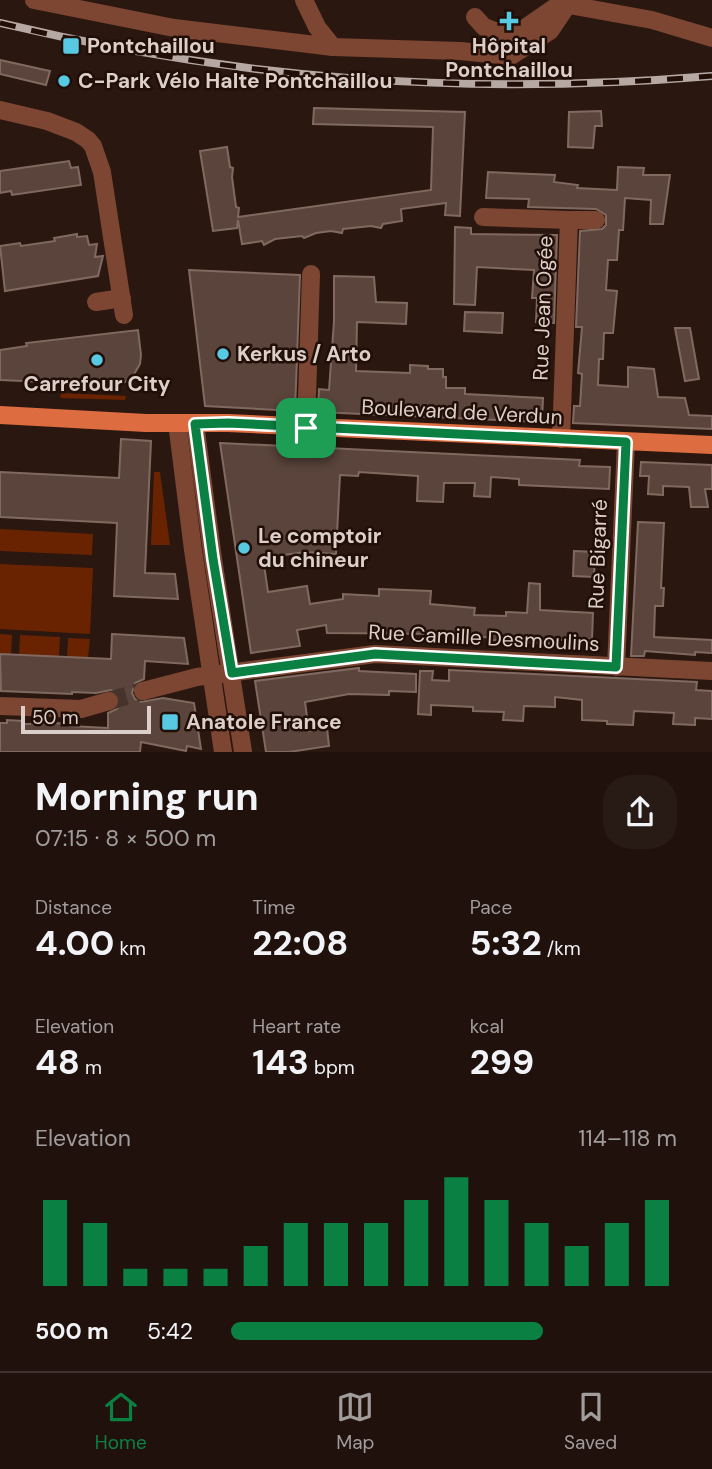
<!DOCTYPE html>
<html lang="en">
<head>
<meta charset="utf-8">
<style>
	body { margin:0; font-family:"DM Sans",sans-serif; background:#281a15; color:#f1f3f6; height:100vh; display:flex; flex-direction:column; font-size:26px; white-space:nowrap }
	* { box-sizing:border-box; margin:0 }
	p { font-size:23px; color:#a29d9d }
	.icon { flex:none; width:38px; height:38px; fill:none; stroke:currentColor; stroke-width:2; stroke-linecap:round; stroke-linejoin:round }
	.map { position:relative; height:752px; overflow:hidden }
	.panel { display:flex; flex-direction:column; background:#20110c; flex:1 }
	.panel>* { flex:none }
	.scale { position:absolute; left:21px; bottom:18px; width:130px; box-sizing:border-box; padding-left:7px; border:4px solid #dccfca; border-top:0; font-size:19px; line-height:24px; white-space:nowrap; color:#dccfca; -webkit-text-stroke:5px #200e07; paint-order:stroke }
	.pin { position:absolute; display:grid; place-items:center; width:60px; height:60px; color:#fff; margin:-30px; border-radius:14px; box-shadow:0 4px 10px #0006 }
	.round { display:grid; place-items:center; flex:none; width:74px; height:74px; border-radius:28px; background:#281a15 }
	.overview { display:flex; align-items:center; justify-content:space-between; height:119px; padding:0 35px }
	h1 { font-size:38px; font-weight:700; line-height:52px }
	.metrics { display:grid; grid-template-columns:repeat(3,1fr); gap:10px; height:119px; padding:7px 35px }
	.metrics div { display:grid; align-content:center }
	.metrics b { font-size:35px; font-weight:700 }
	.metrics small { font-size:19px; font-weight:400 }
	.metrics p { font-size:19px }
	.chart { height:196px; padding:14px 35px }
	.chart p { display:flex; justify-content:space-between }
	.chart svg { width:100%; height:126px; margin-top:7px; stroke:#0b8043; stroke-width:6 }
	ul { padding:0 35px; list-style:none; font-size:23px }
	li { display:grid; grid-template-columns:112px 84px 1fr; align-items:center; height:52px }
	li i { height:18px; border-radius:9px; background:#0b8043 }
	.tab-bar { display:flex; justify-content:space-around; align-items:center; height:98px; border-top:2px solid #3d312d; background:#20110c; font-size:19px; color:#a29d9d }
	.tab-bar a { display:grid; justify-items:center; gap:4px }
	.tab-bar .current { color:#0b8043 }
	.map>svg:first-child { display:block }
	.green { fill:#6a2301 }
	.building { fill:#5a443b; stroke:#816960; stroke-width:2 }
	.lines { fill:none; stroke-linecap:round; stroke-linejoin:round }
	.minor-tunnel { stroke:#45332c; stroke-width:18; stroke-dasharray:18 9; stroke-linecap:butt }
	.minor { stroke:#7c4632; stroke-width:18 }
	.major { stroke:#dd6d40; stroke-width:18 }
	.rail-casing { stroke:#b6a8a2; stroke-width:8 }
	.rail { stroke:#200e07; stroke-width:5; stroke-dasharray:16; stroke-linecap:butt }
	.route-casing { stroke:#fff; stroke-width:14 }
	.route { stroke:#0b8043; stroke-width:9 }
	.poi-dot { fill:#57c9e2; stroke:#200e07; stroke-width:2.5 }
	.labels { text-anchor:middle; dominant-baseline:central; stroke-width:5; stroke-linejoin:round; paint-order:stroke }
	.poi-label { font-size:21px; font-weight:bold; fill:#dccfca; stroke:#200e07; text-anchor:start }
	.street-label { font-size:21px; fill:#dccfca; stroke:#200e07 }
</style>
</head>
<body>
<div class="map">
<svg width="712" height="752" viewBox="0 0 712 752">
	<rect width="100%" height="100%" fill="#2a1710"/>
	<!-- green -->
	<g class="green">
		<path d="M61 393 126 396 125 400 60 398Z"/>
		<path d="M154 472H160L170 545H151Z"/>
		<path d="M0 529 93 534 92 555 0 551Z"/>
		<path d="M0 564 93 568 90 634 0 629Z"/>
		<path d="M0 634 12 635 11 655 0 654Z"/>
		<path d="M20 635 60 637 59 657 19 655Z"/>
		<path d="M68 638 90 639 88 658 67 657Z"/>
	</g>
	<!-- building -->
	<g class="building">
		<path d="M0 60 50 71 46 85 0 74Z"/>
		<path d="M314 108 465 112 460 216 445 215 446 203 401 209 402 221 383 224 381 228 371 226 343 229 342 233 331 231 316 233 304 238 302 236 275 239 264 245 262 241 242 244 238 220 237 228 213 231 200 151 227 147 230 167 233 168 232 177 236 207 239 208 238 217 431 190 433 127 313 124Z"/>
		<path d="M601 111 602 126H595L593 148 568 147 569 112Z"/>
		<path d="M69 161 71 168 78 167 81 185 12 195 11 191 0 193V171Z"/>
		<path d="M618 167 644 168 643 175H670L663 224H650L651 200 625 198 623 230H619L617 260H608L606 290 617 291 613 333H604L603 359H599L598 385 628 387V367L654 369 658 397 685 398 689 415 712 416V429L573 423 574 406H580L582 374 578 373 582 327H576L580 231 602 229 606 225V215L596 209 528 207 529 199 486 198 488 172 555 175 554 182 578 185 577 188 617 190Z"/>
		<path d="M455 227 471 228V234L557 235 554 323 536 322 537 298H532L534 270 477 267 475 305 454 304Z"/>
		<path d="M77 234V237L87 236 89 245 97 244 95 257 103 256 98 276 5 291 0 246 20 243 21 246 55 241 54 238Z"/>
		<path d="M189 270 300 275 295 411 205 406Z"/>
		<path d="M334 276 374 277 376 302 407 303 406 324 357 322 356 371 410 373V365L428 366V369H443V377H446V388H465V394L543 398 542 422 318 412 319 389 329 390 334 321Z"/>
		<path d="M465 312 503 313 502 333 464 331Z"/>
		<path d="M675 328H690L699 379 685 381Z"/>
		<path d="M138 330 141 355 140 364 133 376 125 382 112 385 0 380V350L27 346 26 343Z"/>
		<path d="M121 439 151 441 145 573 175 574 178 599 114 596 117 523 0 517V472L119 478Z"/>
		<path d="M220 443 580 460 579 466 610 467 609 489 519 485V479L491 477 490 497 474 496 475 483H444L443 502 417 501 418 476 359 472 358 476 340 475 336 554 305 552 263 558 268 592 307 586 310 604 343 599V594L379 596V589L431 591 430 604 475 608 474 615 506 616V612L527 613 529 583 540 584V610L593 613 592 639 565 638V640H552V644L492 640V638L473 636 448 634 327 633 326 625 297 630 300 646 251 653Z"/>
		<path d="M641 462 712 465V489H705L708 507H691L689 487 663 486V495L648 494 649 476H640Z"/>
		<path d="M638 522 664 523 661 588H664L663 606H655L654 637 712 640V653L695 652V655L645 651 644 656H631Z"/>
		<path d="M574 551 595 552 594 577 573 576Z"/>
		<path d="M112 634 184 638 188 664 145 661 144 679 135 683 132 693 135 699 141 702 163 698 194 703 201 749 187 746 186 751 141 742 140 752H0V723H7V720L23 721V724L70 723V726L108 728V713L117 709 120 703 117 693 111 690 96 693 72 692V694L1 691 0 654 111 659Z"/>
		<path d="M359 668V671L416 674V692L389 691V695L349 694 305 702 309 731 327 728 329 746 289 752H266L255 681Z"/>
		<path d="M449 670 697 682 696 690 712 691V719L695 718V725L673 724 674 713 634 711 633 725 607 724V721L582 720V700L555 697V707L524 706 523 721 503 720 504 712 473 711V707L431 705V715L418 714 420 671H433L432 680 449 681Z"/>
	</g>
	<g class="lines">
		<!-- minor-tunnel -->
		<path class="minor-tunnel" d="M109 701 143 691"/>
		<!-- minor -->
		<g class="minor">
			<path d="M34 0 174 28 333 47 460 51 511 56 550 31 571 0"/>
			<path d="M304 0 317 27 333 47"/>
			<path d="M475 17 484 27 503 34 515 35 554 8 569 5 652 20 712 38"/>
			<path d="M0 110 47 121 76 132 88 140 93 146 102 172 124 315"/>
			<path d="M483 217 569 220 561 439"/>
			<path d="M569 220H596"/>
			<path d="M96 302 122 298"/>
			<path d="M177 423 193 550 223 752"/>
			<path d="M195 423 213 559 243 752"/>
			<path d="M306 428 311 274"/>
			<path d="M616 667 626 442"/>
			<path d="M143 691 197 677 375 654 712 671"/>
			<path d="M0 706 81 709 109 701"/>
		</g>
		<!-- major -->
		<path class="major" d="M0 415 146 423H228L712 445"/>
		<!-- rail casing -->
		<g class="rail-casing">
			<path id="rail" d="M0 23C238 80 468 96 712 76"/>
		</g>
		<!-- rail -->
		<use href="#rail" class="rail"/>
	</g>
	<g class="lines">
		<!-- route casing -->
		<g class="route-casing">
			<path id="route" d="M228 423 626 442 616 667 375 654 232 673 213 559 195 424Z"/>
		</g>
		<!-- route -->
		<use href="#route" class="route"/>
	</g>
	<!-- markers -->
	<g class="poi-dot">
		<path d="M505.5 10.5h7v7h7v7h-7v7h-7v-7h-7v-7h7z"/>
		<rect x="62" y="37" width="18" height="18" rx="3.5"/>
		<circle cx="64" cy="81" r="7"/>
		<circle cx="223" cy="354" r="7"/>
		<circle cx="97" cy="360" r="7"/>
		<circle cx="244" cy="548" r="7"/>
		<rect x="161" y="713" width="18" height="18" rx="3.5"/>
	</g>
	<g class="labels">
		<!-- poi labels -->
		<g class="poi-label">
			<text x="87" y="46">Pontchaillou</text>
			<text x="509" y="46" text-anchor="middle">Hôpital<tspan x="509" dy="24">Pontchaillou</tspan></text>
			<text x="78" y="81">C-Park Vélo Halte Pontchaillou</text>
			<text x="237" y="354">Kerkus / Arto</text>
			<text x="97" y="384" text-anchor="middle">Carrefour City</text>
			<text x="258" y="536">Le comptoir<tspan x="258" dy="24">du chineur</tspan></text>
			<text x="186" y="722">Anatole France</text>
		</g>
		<!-- street labels -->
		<g class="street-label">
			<text transform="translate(543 308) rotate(-88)">Rue Jean Ogée</text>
			<text transform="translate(462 412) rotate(3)">Boulevard de Verdun</text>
			<text transform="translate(598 554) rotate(-88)">Rue Bigarré</text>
			<text transform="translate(484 638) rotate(3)">Rue Camille Desmoulins</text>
		</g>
	</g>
</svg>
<div class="scale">50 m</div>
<div class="pin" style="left:306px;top:428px;background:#1e9e55"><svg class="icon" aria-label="arrive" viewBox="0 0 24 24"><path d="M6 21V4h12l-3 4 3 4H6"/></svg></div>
</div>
<section class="panel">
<div class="overview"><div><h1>Morning run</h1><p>07:15 · 8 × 500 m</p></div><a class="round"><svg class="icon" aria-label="share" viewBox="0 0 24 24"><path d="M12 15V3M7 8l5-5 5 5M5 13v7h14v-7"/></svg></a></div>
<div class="metrics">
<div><p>Distance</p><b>4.00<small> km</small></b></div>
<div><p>Time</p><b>22:08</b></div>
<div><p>Pace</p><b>5:32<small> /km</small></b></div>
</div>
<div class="metrics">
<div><p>Elevation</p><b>48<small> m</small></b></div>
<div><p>Heart rate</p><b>143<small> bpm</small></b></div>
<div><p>kcal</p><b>299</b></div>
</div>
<div class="chart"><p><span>Elevation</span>114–118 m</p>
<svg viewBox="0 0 160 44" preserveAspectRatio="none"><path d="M5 44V14M15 44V22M25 44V38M35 44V38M45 44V38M55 44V30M65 44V22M75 44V22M85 44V22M95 44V14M105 44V6M115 44V14M125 44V22M135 44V30M145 44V22M155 44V14"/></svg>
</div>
<ul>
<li><b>500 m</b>5:42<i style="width:70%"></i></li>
</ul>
</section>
<nav class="tab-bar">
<a class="current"><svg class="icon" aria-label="home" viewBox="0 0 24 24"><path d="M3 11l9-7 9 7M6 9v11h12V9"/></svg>Home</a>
<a><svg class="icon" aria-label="map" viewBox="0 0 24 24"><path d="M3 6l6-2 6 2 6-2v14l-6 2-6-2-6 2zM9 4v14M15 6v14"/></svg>Map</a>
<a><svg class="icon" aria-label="saved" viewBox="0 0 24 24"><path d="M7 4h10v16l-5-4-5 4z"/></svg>Saved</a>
</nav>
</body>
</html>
